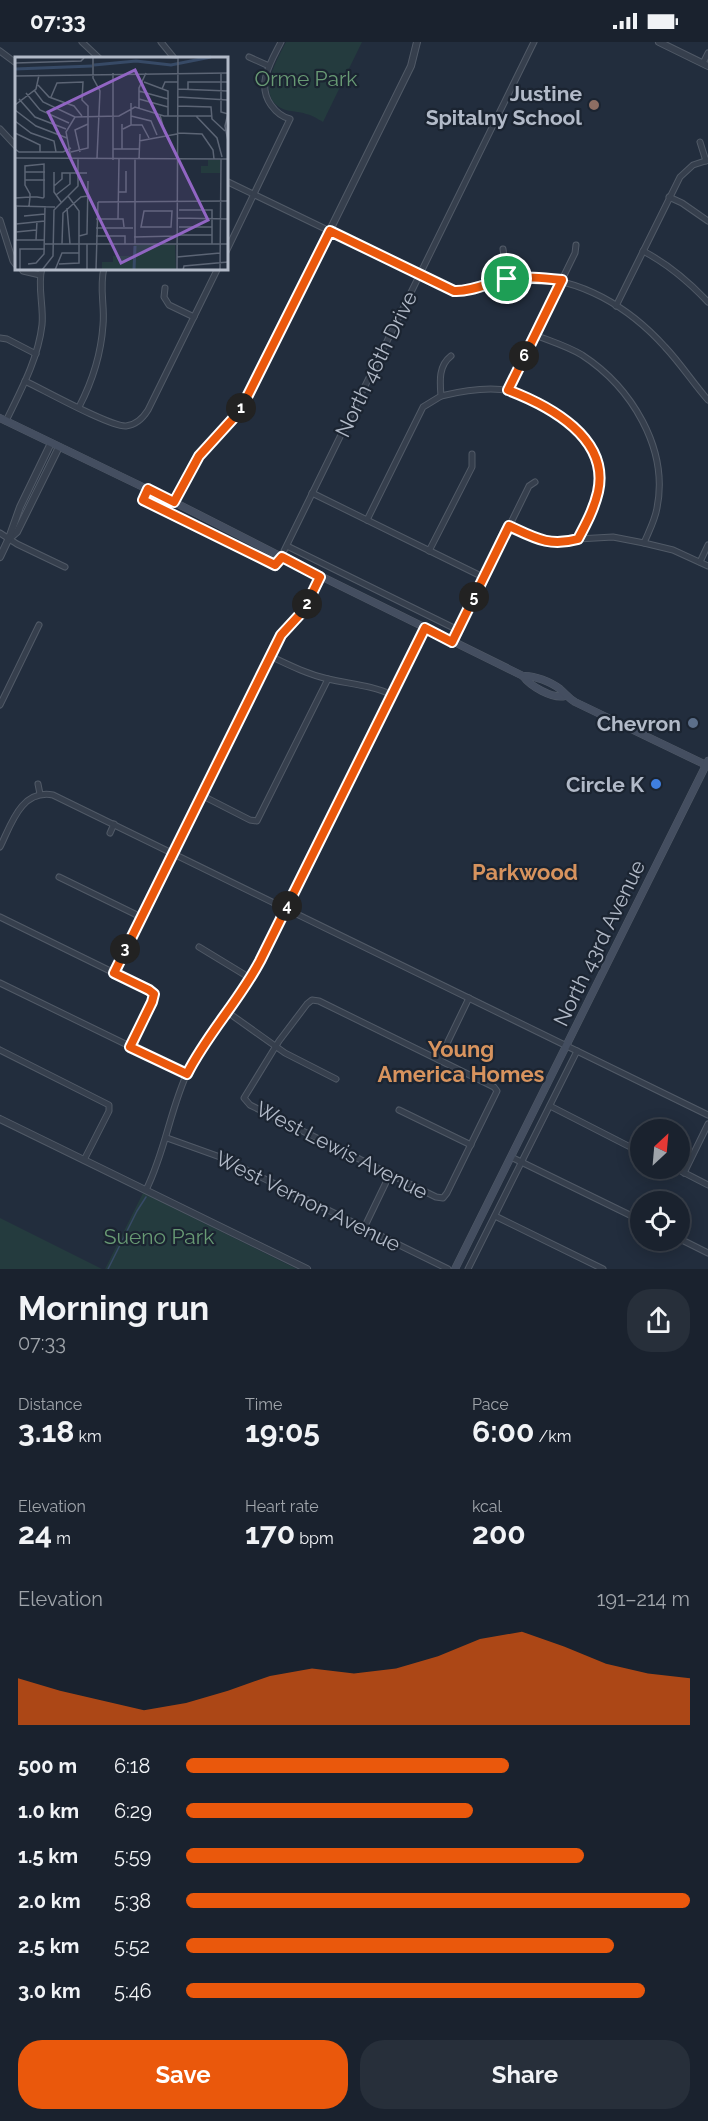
<!DOCTYPE html>
<html lang="en">
<head>
<meta charset="utf-8">
<style>
	body { margin:0; font-family:Raleway,sans-serif; background:#272f3a; color:#f1f3f6; height:100vh; display:flex; flex-direction:column; font-size:22px; white-space:nowrap }
	* { box-sizing:border-box; margin:0 }
	p { font-size:20px; color:#9fa4aa }
	.icon { flex:none; width:33px; height:33px; fill:none; stroke:currentColor; stroke-width:2; stroke-linecap:round; stroke-linejoin:round }
	.map { position:relative; height:1227px; overflow:hidden }
	.details { display:flex; flex-direction:column; background:#1a222e; flex:1 }
	.details>* { flex:none }
	.needle { width:39px; rotate:26deg }
	.tools { position:absolute; left:630px; top:1077px; display:grid; gap:12px }
	.tools a { display:grid; place-items:center; width:60px; height:60px; border-radius:50%; background:#1a222e; box-shadow:0 3px 15px #0003,0 0 0 2px #383f4a; font-size:30px }
	.pin { position:absolute; display:grid; place-items:center; width:51px; height:51px; color:#fff; margin:-26px; border:3px solid #fff; border-radius:50%; box-shadow:0 2px 6px #0007 }
	.km { position:absolute; width:30px; height:30px; margin:-15px; border-radius:50%; background:#222; color:#fff; font-size:16px; line-height:30px; text-align:center }
	.round { display:grid; place-items:center; flex:none; width:63px; height:63px; border-radius:24px; background:#272f3a }
	.overview { display:flex; align-items:center; justify-content:space-between; height:102px; padding:0 18px }
	h1 { font-size:33px; font-weight:700; line-height:45px }
	.figures { display:grid; grid-template-columns:repeat(3,1fr); gap:9px; height:102px; padding:6px 18px }
	.figures div { display:grid; align-content:center }
	.figures b { font-size:30px; font-weight:700 }
	.figures small { font-size:16px; font-weight:400 }
	.figures p { font-size:16px }
	.chart { height:168px; padding:12px 18px }
	.chart p { display:flex; justify-content:space-between }
	.chart svg { width:100%; height:108px; margin-top:6px; fill:#ea580c; opacity:.7 }
	.action { display:flex; gap:12px; margin-top:auto; padding:12px 18px }
	.action a { flex:1; height:69px; border-radius:24px; background:#ea580c; color:#fff; font-size:24px; font-weight:700; line-height:69px; text-align:center }
	.action a+a { background:#272f3a; color:#f1f3f6 }
	ul { padding:0 18px; list-style:none; font-size:20px }
	li { display:grid; grid-template-columns:96px 72px 1fr; align-items:center; height:45px }
	li i { height:15px; border-radius:8px; background:#ea580c }
	.status { display:flex; justify-content:space-between; align-items:center; height:42px; padding:0 30px; background:#1a222e; direction:ltr }
	.status svg { height:16px; fill:currentColor }
	.map>svg:first-child { display:block }
	.green { fill:#243b3e }
	.lines { fill:none; stroke-linecap:round; stroke-linejoin:round }
	.stream { stroke:#374a66; stroke-width:1.5 }
	.minor-casing { stroke:#515a67; stroke-width:7 }
	.tertiary-casing { stroke:#515a67; stroke-width:8 }
	.secondary-casing { stroke:#515a67; stroke-width:8 }
	.minor { stroke:#363f4d; stroke-width:5 }
	.tertiary { stroke:#363f4d; stroke-width:6 }
	.secondary { stroke:#444e60; stroke-width:7 }
	.route-casing { stroke:#fff; stroke-width:12 }
	.route { stroke:#ea580c; stroke-width:8 }
	.education-dot { fill:#8d6e63; stroke:#1b2431; stroke-width:2 }
	.service-dot { fill:#5c6f8a; stroke:#1b2431; stroke-width:2 }
	.shop-dot { fill:#3f7fe0; stroke:#1b2431; stroke-width:2 }
	.labels { text-anchor:middle; dominant-baseline:central; stroke-width:4.5; stroke-linejoin:round; paint-order:stroke }
	.park-label { font-size:21px; fill:#689a74; stroke:#1b2431 }
	.poi-label { font-size:21px; font-weight:bold; fill:#b2bac8; stroke:#1b2431; text-anchor:end }
	.street-label { font-size:21px; fill:#b2bac8; stroke:#1b2431 }
	.neighbourhood-label { font-size:22px; font-weight:bold; fill:#d7935e; stroke:#1b2431 }
	.inset-river { fill:none; stroke:#374a66; stroke-width:3 }
	.inset-road { fill:none; stroke:#5c6575; stroke-width:1.5 }
	.view { fill:#9165c3; fill-opacity:0.15; stroke:#9165c3; stroke-width:3 }
	.inset-edge { fill:none; stroke:#b2bac8; stroke-width:3 }
</style>
</head>
<body>
<div class="status"><b>07:33</b><svg viewBox="0 0 49 12"><path d="M0 12V9h3v3zM5 12V6h3v6zM10 12V3h3v9zM15 12V0h3v12zM26 1h20v11H26zM47 4h2v5h-2z"/></svg></div>
<div class="map">
<svg width="708" height="1227" viewBox="0 0 708 1227">
	<rect width="100%" height="100%" fill="#222d3d"/>
	<!-- green -->
	<g class="green">
		<path d="M286 0H362L323 80C318 77 312 73 306 72 299 69 290 70 283 67 255 54 277 18 286 0Z"/>
		<path d="M143 1151 297 1227H105Z"/>
		<path d="M0 1176 102 1227H0Z"/>
	</g>
	<g class="lines">
		<!-- stream -->
		<path class="stream" d="M108 1227 137 1169 146 1155"/>
		<!-- minor casing -->
		<g class="minor-casing">
			<g id="minor">
				<path d="M82 0 99 16"/>
				<path d="M161 0 174 16"/>
				<path d="M0 9 16 21"/>
				<path d="M249 15 269 24"/>
				<path d="M703 21 708 11"/>
				<path d="M0 87 16 104"/>
				<path d="M700 100 706 119"/>
				<path d="M226 139 454 249C478 250 501 236 525 236 579 234 630 266 665 305 681 322 693 341 708 358"/>
				<path d="M669 155 682 161 708 179"/>
				<path d="M0 178 13 219 16 223"/>
				<path d="M503 207 507 237"/>
				<path d="M643 209C668 222 689 240 708 260"/>
				<path d="M226 210 290 77C282 75 276 70 271 63 256 42 271 20 281 0"/>
				<path d="M21 226 23 229 40 233"/>
				<path d="M165 246 164 255 169 263 194 275"/>
				<path d="M616 264 680 135 693 123 708 118"/>
				<path d="M535 293C550 299 567 304 582 313 631 345 669 406 657 466 655 478 649 489 644 501"/>
				<path d="M0 296 7 297 36 312"/>
				<path d="M518 305 526 310"/>
				<path d="M25 339C44 348 110 385 126 384 136 383 143 376 148 368L218 226"/>
				<path d="M508 348 575 211 576 203"/>
				<path d="M441 354C462 349 488 344 510 349 543 358 594 391 599 427 603 452 589 476 578 497"/>
				<path d="M79 365C92 340 101 313 103 283 105 264 99 246 104 226"/>
				<path d="M6 379C21 348 38 317 42 283 44 264 37 244 42 226"/>
				<path d="M148 447 143 458 275 523 278 521 534 0"/>
				<path d="M312 451 483 535"/>
				<path d="M367 478 423 365 441 354C440 340 438 324 451 314"/>
				<path d="M509 484 548 501H562L578 497 613 495 644 501 673 508 708 524"/>
				<path d="M0 491 17 502 65 525"/>
				<path d="M287 504 458 588"/>
				<path d="M429 509 472 425V412"/>
				<path d="M700 520 708 503"/>
				<path d="M452 600 529 444 535 440"/>
				<path d="M270 614C289 623 307 632 328 637 349 642 372 643 392 653"/>
				<path d="M0 663 39 583"/>
				<path d="M38 742 40 752"/>
				<path d="M201 753 250 778 257 779 328 637"/>
				<path d="M110 791 114 782"/>
				<path d="M0 805C11 783 21 747 53 753L708 1073"/>
				<path d="M59 835 141 875"/>
				<path d="M0 875 149 948 154 952 152 960 130 1005"/>
				<path d="M199 905 250 936"/>
				<path d="M114 931 281 593 304 568 320 535"/>
				<path d="M0 941 187 1032"/>
				<path d="M312 958 319 959 494 1045 497 1049 447 1151 443 1156 436 1155 250 1063 244 1056 279 999 307 962Z"/>
				<path d="M226 969 285 1011 336 1037"/>
				<path d="M0 1008 109 1063V1069L84 1118"/>
				<path d="M439 1018 469 956"/>
				<path d="M550 1064 640 1110"/>
				<path d="M399 1068 471 1103"/>
				<path d="M167 1096 220 1115 448 1227"/>
				<path d="M511 1115 640 1178"/>
				<path d="M675 1126 708 1143"/>
				<path d="M684 1131 708 1082"/>
				<path d="M146 1148C166 1108 170 1066 189 1027 208 988 240 957 260 919L425 586"/>
				<path d="M495 1174 603 1227"/>
				<path d="M364 1186 390 1132"/>
				<path d="M680 1197 708 1211"/>
				<path d="M468 1227 577 1009"/>
			</g>
		</g>
		<!-- tertiary casing -->
		<g class="tertiary-casing">
			<g id="tertiary">
				<path d="M659 0 708 24"/>
				<path d="M174 460 199 414 234 376 244 362 411 24 417 0"/>
				<path d="M10 496 17 490 59 405"/>
				<path d="M0 515 9 496 20 465 51 401"/>
				<path d="M0 1077 307 1227"/>
			</g>
		</g>
		<!-- secondary casing -->
		<g class="secondary-casing">
			<g id="secondary">
				<path d="M0 376 174 460 282 515 523 634C530 644 552 657 565 654"/>
				<path d="M523 634C534 633 551 640 560 647 566 652 568 656 575 660L708 724"/>
				<path d="M455 1227 708 719"/>
			</g>
		</g>
		<!-- minor -->
		<use href="#minor" class="minor"/>
		<!-- tertiary -->
		<use href="#tertiary" class="tertiary"/>
		<!-- secondary -->
		<use href="#secondary" class="secondary"/>
	</g>
	<g class="lines">
		<!-- route casing -->
		<g class="route-casing">
			<path id="route" d="M330 189 454 249C471 250 488 241 505 237 523 234 543 236 562 238L508 348C550 364 610 396 598 450 594 467 586 482 578 497 549 505 535 496 509 484L452 600 425 586 260 919C239 959 207 992 187 1032L130 1005 152 960 154 952 149 948 114 931 281 593 304 568 320 535 282 515 275 523 143 458 148 447 174 460 199 414 240 369Z"/>
		</g>
		<!-- route -->
		<use href="#route" class="route"/>
	</g>
	<!-- markers -->
	<circle class="education-dot" cx="594" cy="63" r="6"/>
	<circle class="service-dot" cx="693" cy="681" r="6"/>
	<circle class="shop-dot" cx="656" cy="742" r="6"/>
	<g class="labels">
		<!-- park labels -->
		<g class="park-label">
			<text x="306" y="36">Orme Park</text>
			<text x="159" y="1194">Sueno Park</text>
		</g>
		<!-- poi labels -->
		<g class="poi-label">
			<text x="582" y="51">Justine<tspan x="582" dy="24">Spitalny School</tspan></text>
			<text x="681" y="681">Chevron</text>
			<text x="644" y="742">Circle K</text>
		</g>
		<!-- street labels -->
		<g class="street-label">
			<text transform="translate(376 322) rotate(-64)">North 46th Drive</text>
			<text transform="translate(599 901) rotate(-64)">North 43rd Avenue</text>
			<text transform="translate(342 1108) rotate(27)">West Lewis Avenue</text>
			<text transform="translate(308 1159) rotate(26)">West Vernon Avenue</text>
		</g>
		<!-- neighbourhood labels -->
		<g class="neighbourhood-label">
			<text x="525" y="830">Parkwood</text>
			<text x="461" y="1007">Young<tspan x="461" dy="25">America Homes</tspan></text>
		</g>
	</g>
	<!-- overview -->
	<g transform="translate(15 15)">
		<rect width="213" height="213" fill="#222d3d"/>
		<path d="M193 103H205V116H186V109H193ZM119 188H160L161 213H87V205H98V199H119Z" fill="#243b3e"/>
		<path class="inset-river" d="M79 8 121 4 156 8 196 0M0 12 77 9M119 213 120 189"/>
		<path class="inset-road" d="M78 0V21L85 34 82 101M139 0 163 1M0 6 66 4 69 1M206 16V55L213 57M0 19 213 16M129 25 153 34V59M23 28 34 40 59 49 67 59M147 32 150 25H163M163 32 213 34M173 32V25H213M19 33 28 45 60 60M124 34 153 42M11 36 25 53 54 66M36 40 42 26 68 25 67 43 73 49V91L56 95M163 40 213 43M4 42 20 60 51 72M124 42 153 50M116 46V68M0 48 21 32 24 18M163 49 196 50 197 62 210 74M124 51V31L131 16M0 53 21 69 52 81M213 56 210 69 213 84M145 58 150 77M116 59 136 64 142 78M181 59 202 81 207 100M0 64 16 76 39 84 41 95M108 72 116 68H127L134 81M0 76 25 88V95M163 76 187 77 198 93 199 102M124 84 162 77M0 92 4 95H48L56 91M98 92H124M107 92V67M65 95 60 73 73 67M0 101 213 102M56 101 51 75 60 60 104 59 120 50 149 59H196M124 102 125 77M98 103V16M10 115H30M39 115V135L46 145M10 123H30M39 129 47 122V116H72M103 135H111V114M41 138 55 127V116M0 141 15 140H22L28 141 29 140V107L10 109V128L15 137V140L14 149M83 145 213 144M0 149 40 150M52 151 55 187M164 153H197V187M129 154H157L156 170H126ZM9 159 30 157M162 161 213 162M81 162H108L109 170M103 162 104 102M1 167 30 164M164 170H197M81 171H118M1 175 21 173M164 178H197M64 179 72 177 73 124M81 179H110V187M119 180 162 179M0 183H30M1 183V149M21 183 22 164M30 187H213M47 187 48 156 66 140 73 139M120 187V102M162 200 205 196M13 207 21 206 29 197 30 149M44 207 64 206V154L53 139M5 213V192H30M27 213 38 199 39 153 63 129V101M40 213 47 196H64M72 213V187M81 213 83 145M162 213 163 0M168 213 169 209 213 205M205 213 206 102"/>
		<path class="view" d="M120 13 193 163 106 206 33 55Z"/>
		<rect width="213" height="213" class="inset-edge"/>
	</g>
</svg>
<div class="tools">
<a><svg class="needle" viewBox="-14 -14 28 28"><path d="M0-13l5 13h-10z" fill="#e53935"/><path d="M0 13l5-13h-10z" fill="#9fa4aa"/></svg></a>
<a><svg class="icon" aria-label="locate" viewBox="0 0 24 24"><circle cx="12" cy="12" r="6"/><path d="M12 2v4M12 18v4M2 12h4M18 12h4"/></svg></a>
</div>
<div class="pin" style="left:507px;top:237px;background:#1e9e55"><svg class="icon" aria-label="arrive" viewBox="0 0 24 24"><path d="M6 21V4h12l-3 4 3 4H6"/></svg></div>
<b class="km" style="left:241px;top:366px">1</b>
<b class="km" style="left:307px;top:562px">2</b>
<b class="km" style="left:125px;top:907px">3</b>
<b class="km" style="left:287px;top:864px">4</b>
<b class="km" style="left:474px;top:555px">5</b>
<b class="km" style="left:524px;top:314px">6</b>
</div>
<section class="details">
<div class="overview"><div><h1>Morning run</h1><p>07:33</p></div><a class="round"><svg class="icon" aria-label="share" viewBox="0 0 24 24"><path d="M12 15V3M7 8l5-5 5 5M5 13v7h14v-7"/></svg></a></div>
<div class="figures">
<div><p>Distance</p><b>3.18<small> km</small></b></div>
<div><p>Time</p><b>19:05</b></div>
<div><p>Pace</p><b>6:00<small> /km</small></b></div>
</div>
<div class="figures">
<div><p>Elevation</p><b>24<small> m</small></b></div>
<div><p>Heart rate</p><b>170<small> bpm</small></b></div>
<div><p>kcal</p><b>200</b></div>
</div>
<div class="chart"><p><span>Elevation</span>191–214 m</p>
<svg viewBox="0 0 160 44" preserveAspectRatio="none"><path d="M0 44V25L10 30L20 34L30 38L40 35L50 30L60 24L70 21L80 23L90 21L100 16L110 9L120 6L130 12L140 19L150 23L160 25V44z"/></svg>
</div>
<ul>
<li><b>500 m</b>6:18<i style="width:64%"></i></li>
<li><b>1.0 km</b>6:29<i style="width:57%"></i></li>
<li><b>1.5 km</b>5:59<i style="width:79%"></i></li>
<li><b>2.0 km</b>5:38<i style="width:100%"></i></li>
<li><b>2.5 km</b>5:52<i style="width:85%"></i></li>
<li><b>3.0 km</b>5:46<i style="width:91%"></i></li>
</ul>
<div class="action"><a>Save</a><a>Share</a></div>
</section>
</body>
</html>
